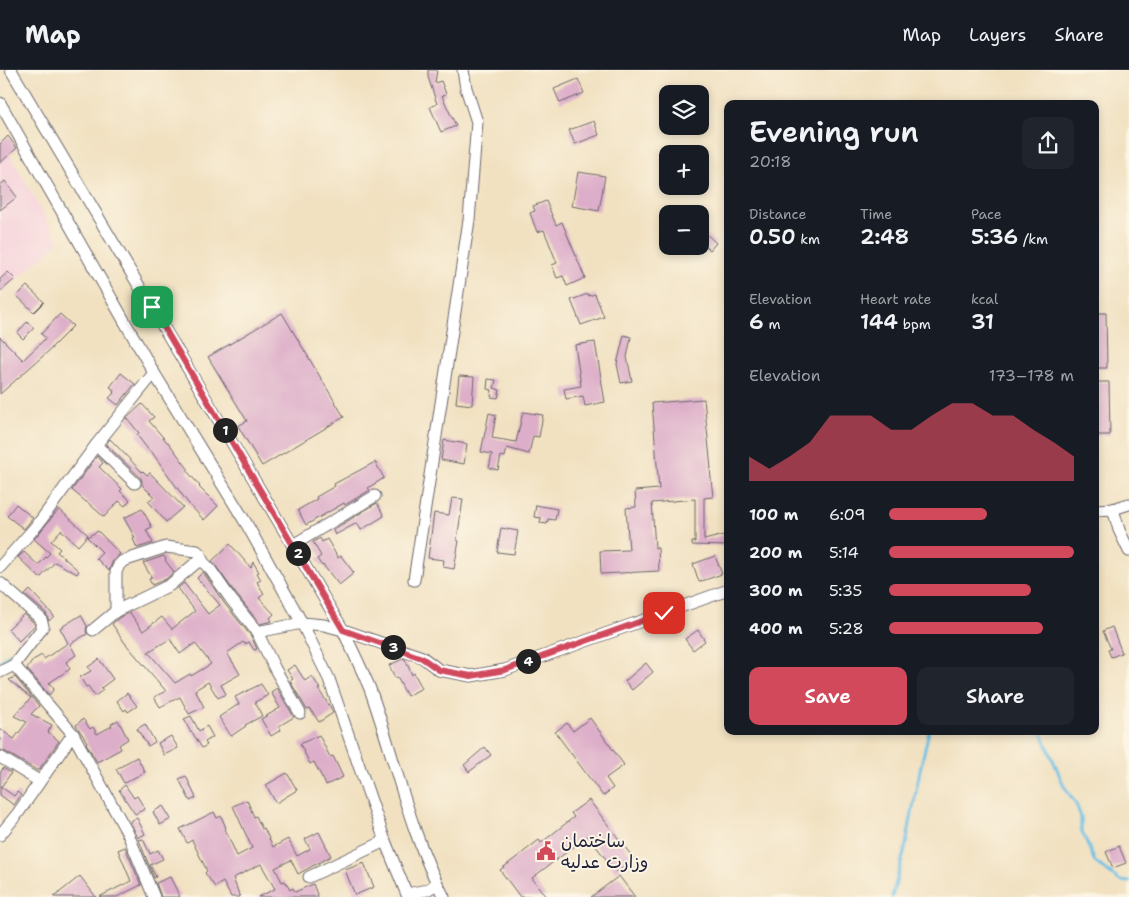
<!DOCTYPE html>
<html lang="en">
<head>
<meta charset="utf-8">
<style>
	body { margin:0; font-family:"Shantell Sans","Playpen Sans Arabic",sans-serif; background:#20242c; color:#f1f3f6; height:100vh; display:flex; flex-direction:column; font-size:19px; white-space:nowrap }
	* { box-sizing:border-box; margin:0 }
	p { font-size:16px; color:#9ea1a6 }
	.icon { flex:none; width:28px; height:28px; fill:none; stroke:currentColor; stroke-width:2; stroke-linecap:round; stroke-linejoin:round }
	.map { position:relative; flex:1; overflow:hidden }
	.drawer { position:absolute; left:724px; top:30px; width:375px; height:635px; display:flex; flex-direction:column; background:#171b24; border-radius:10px; box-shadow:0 2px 8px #0003 }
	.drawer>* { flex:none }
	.buttons { position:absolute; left:659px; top:15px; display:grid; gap:10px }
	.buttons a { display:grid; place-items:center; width:50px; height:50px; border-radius:10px; background:#171b24; box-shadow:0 2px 8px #0003; font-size:25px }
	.pin { position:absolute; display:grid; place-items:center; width:42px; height:42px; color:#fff; margin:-21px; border-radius:10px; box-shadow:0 2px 8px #0006 }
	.km { position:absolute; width:25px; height:25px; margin:-12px; border-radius:50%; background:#222; color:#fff; font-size:14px; line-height:25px; text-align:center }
	.round { display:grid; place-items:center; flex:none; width:52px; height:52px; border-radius:10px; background:#20242c }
	.overview { display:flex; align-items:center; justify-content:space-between; height:85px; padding:0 25px }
	h1 { font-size:28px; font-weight:600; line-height:38px }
	.figures { display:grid; grid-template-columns:repeat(3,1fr); gap:8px; height:85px; padding:5px 25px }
	.figures div { display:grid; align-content:center }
	.figures b { font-size:21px; font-weight:600 }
	.figures small { font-size:14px; font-weight:400 }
	.figures p { font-size:14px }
	.chart { height:140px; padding:10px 25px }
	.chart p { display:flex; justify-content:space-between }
	.chart svg { width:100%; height:90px; margin-top:5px; fill:#d1495b; opacity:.7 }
	.action { display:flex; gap:10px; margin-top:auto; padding:10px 25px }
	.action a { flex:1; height:58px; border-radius:10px; background:#d1495b; color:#fff; font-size:20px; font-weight:600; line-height:58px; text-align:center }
	.action a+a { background:#20242c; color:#f1f3f6 }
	ul { padding:0 25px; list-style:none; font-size:16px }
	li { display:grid; grid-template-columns:80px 60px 1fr; align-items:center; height:38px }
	li i { height:12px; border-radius:6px; background:#d1495b }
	header { display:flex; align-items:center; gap:30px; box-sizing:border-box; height:70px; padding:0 25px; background:#171b24; border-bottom:1px solid #363941 }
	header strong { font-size:24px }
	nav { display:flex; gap:28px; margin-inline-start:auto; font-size:18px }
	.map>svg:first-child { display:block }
	.built { fill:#f5cfdb }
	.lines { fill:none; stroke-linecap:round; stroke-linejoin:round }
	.stream { stroke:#6ac0e6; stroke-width:3 }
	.building { fill:#ddaec9; fill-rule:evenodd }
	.minor-casing { stroke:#6a656a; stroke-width:13 }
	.minor { stroke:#fff; stroke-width:11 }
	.route-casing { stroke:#fff; stroke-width:10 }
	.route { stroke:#d1495b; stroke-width:6 }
	.labels { text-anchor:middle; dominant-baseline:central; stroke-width:4; stroke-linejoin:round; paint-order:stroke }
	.poi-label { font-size:18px; fill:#22223b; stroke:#fcf5e5; text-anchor:start }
</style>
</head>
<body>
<header>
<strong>Map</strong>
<nav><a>Map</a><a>Layers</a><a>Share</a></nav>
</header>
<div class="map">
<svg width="1129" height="827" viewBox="0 0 1129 827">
	<rect width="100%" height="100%" fill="#fcf5e5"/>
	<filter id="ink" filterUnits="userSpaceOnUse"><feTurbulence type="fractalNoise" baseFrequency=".02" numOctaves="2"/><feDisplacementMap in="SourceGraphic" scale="10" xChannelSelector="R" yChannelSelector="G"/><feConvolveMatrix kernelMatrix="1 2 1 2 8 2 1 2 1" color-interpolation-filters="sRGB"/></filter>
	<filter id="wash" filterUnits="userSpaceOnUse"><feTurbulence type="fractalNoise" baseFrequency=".0096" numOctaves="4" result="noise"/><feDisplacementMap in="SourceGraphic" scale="20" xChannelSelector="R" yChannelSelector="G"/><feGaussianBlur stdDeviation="1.12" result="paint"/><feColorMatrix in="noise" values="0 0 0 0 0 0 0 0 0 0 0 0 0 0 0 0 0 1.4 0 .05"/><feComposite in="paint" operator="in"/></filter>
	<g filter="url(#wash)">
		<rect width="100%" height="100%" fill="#f1e1c1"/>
		<!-- built -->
		<path class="built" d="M0 67 59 172 0 224Z"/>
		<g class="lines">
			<!-- stream -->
			<g class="stream">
				<path d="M0 593 9 584"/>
				<path d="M1041 661 1064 716 1076 734 1081 747V759L1095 792 1120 811 1129 812"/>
				<path d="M892 827 906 775 920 700 929 661"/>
			</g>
		</g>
		<g id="blocks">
			<!-- building -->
			<g class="building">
				<path d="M428 0H437L435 13 441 11 446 24 442 26 456 56 441 62 430 37 437 34 428 7Z"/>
				<path d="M578 9 584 23 560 33 554 19Z"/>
				<path d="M594 51 599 65 575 74 569 60Z"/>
				<path d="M8 66 17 78 0 93V74Z"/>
				<path d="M578 102 605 106 599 141 572 136Z"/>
				<path d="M5 111 17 127 0 140V115Z"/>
				<path d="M546 131 556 155 562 152 585 208 567 216 563 206 557 208 552 195 557 193 544 160 537 162 530 143 535 141 533 136Z"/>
				<path d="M700 158 716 173 710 180 700 171Z"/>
				<path d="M8 202 15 209 0 222V209Z"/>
				<path d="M27 216 44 232 34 242 17 226Z"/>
				<path d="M588 224 589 226 595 224 604 247 581 255 571 230Z"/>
				<path d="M282 243 344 347 262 396 238 356 247 351 208 287Z"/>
				<path d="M1095 243H1106L1107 298H1095Z"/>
				<path d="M60 244 73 256 52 277V278L0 324V267L23 290 46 268 41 264Z"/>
				<path d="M27 252 34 258 23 269 17 263Z"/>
				<path d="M624 265 631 267 627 287 632 311 621 313 617 294Z"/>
				<path d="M595 272 605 332 585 336 583 326 566 329 564 319 581 316 575 275Z"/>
				<path d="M121 303 135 314 118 335 109 328 114 323 113 322 114 320 110 317Z"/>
				<path d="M459 306 474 307 472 335 456 333Z"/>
				<path d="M488 309 496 310 494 318 500 320 498 328 491 327 492 320 487 319Z"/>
				<path d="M1095 312H1109L1110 365H1095Z"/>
				<path d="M704 329 711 399H710L713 427 704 428V470L728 464V476L692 475V472H695V429L652 433 655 478H658L659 501 601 504 600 481 629 480 626 438 636 437 635 421 659 419 652 333Z"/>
				<path d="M142 334 154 347 149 351 168 373V372L189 400 187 401 200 416 199 417 218 436 204 450 188 433 151 381 150 382 137 365 139 363 127 348Z"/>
				<path d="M523 342 543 345 539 367 533 366 529 384 507 378 505 387 501 386 498 400 489 398 492 384 481 382 489 343 496 345 492 368 516 372Z"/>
				<path d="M110 369 142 402 143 401 147 405 150 403 183 437 166 452 148 431 154 427 142 415V411L141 408 106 374Z"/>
				<path d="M444 370 467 374 464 394 441 390Z"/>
				<path d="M97 386 103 393 99 397 122 419 120 421 130 430 125 436 119 431 104 447 87 432H86L72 420Z"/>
				<path d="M375 392 384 408 371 416 368 418 370 420 345 435 344 433 306 455 298 440 317 429 316 427 335 416 334 414Z"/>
				<path d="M452 428 463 429 457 470 459 471 454 499 443 497 444 490 428 488 434 443 449 445Z"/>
				<path d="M377 433 384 446 361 460 357 453 335 465 333 460Z"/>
				<path d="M16 434 33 448 24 459 7 446Z"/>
				<path d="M536 435 557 439 555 450 548 449 547 454 540 453 541 448 534 447Z"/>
				<path d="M59 439 88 465 78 476 61 460 51 471 60 479 57 482 79 501 77 504 55 492 40 508 18 487 24 482 38 495 50 483 34 469Z"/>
				<path d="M142 439 152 457 146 460 153 473 137 478 133 469 135 468 124 448Z"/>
				<path d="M501 458 518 461 514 484 497 482Z"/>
				<path d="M98 461 120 484 113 490 109 501 96 488 102 482 87 467Z"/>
				<path d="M320 468 322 472 327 469 338 488 341 486 354 503 339 515 323 495 322 496 317 489 321 486 313 472Z"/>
				<path d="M230 474 251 498 253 492 259 502 257 503 261 510 257 512 264 524 259 528 274 544 270 548 272 551 260 554 236 524 212 491Z"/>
				<path d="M164 486 166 489 165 490 174 502 166 509 152 515 149 509 152 508 143 493Z"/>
				<path d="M715 486 722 504 699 512 693 494Z"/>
				<path d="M203 502 224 533 251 566 257 579 254 580 249 572 245 574 243 572 227 583 240 604 221 615 226 624 218 628 208 612 195 620 204 637 189 644 180 627 160 637 154 627 166 621 125 573 112 554 120 547 130 543 143 561 162 547 172 559 195 541 178 518 184 513 208 544 220 535 197 508ZM170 569 180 584 195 573 211 594 191 606 190 604 175 613 148 582Z"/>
				<path d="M30 520 54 546 49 551 46 543 25 525Z"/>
				<path d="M24 544 34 553 35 555 19 571 8 559Z"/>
				<path d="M81 545 87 556 86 561 87 564 70 574 76 585 66 592 70 599 49 613 54 619 49 625 27 599 33 590 42 585 44 589 68 573 60 558Z"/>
				<path d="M1112 557 1122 583 1111 587 1108 580 1111 579 1103 561Z"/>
				<path d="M698 560 705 571 693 580 685 569Z"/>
				<path d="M99 589 113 609 101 618 103 620 95 626 88 616 86 617 80 607 91 601 88 597Z"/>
				<path d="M403 589H405L412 605 414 603 422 618 407 626 397 607 395 608 389 595Z"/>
				<path d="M646 593 653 602 632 620 625 611Z"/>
				<path d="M295 595 305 611 312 606 320 619H318L331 638 333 643 319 652 310 639 307 640 290 611 293 609 287 600Z"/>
				<path d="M15 607 39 636 31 644 52 655 48 662 59 671 38 701 4 681 0 680V659L14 669 27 652 14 646 31 628 9 610Z"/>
				<path d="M261 614 268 625 255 632 262 646 245 655 246 656 231 666 219 647 239 634 235 627Z"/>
				<path d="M277 618 294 647 279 656 281 660 271 666 261 649 280 638 271 622Z"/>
				<path d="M127 623 137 636 128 642 126 639 124 641 117 631Z"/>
				<path d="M191 646 199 661 207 656 213 667 205 672 207 675 202 678 192 662 191 663 184 649Z"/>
				<path d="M590 648 624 695 606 708 613 718 603 726 555 662 567 653 573 661Z"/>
				<path d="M83 649 90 659 93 657 97 664 112 656 111 654 118 650 128 669 119 675 121 679 97 692 86 673 87 672 76 655Z"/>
				<path d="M145 654 155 672 148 676 137 659Z"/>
				<path d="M319 665 330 687 333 686 343 707 326 715 314 692 310 694 300 674Z"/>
				<path d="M171 666 178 678 164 685 158 673Z"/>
				<path d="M485 677 491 685 469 702 464 695Z"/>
				<path d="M137 687 145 702 124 713 116 699 124 695V694Z"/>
				<path d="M3 698 11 703 1 717 14 726 17 722 21 725 14 735 0 725V703Z"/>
				<path d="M287 703 297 720 276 733 266 715Z"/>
				<path d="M186 706 196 728 190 731 179 709Z"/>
				<path d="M125 715 134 728 137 726 145 739 135 744 119 720Z"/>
				<path d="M247 730 254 747 256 746 262 759 264 758 273 777 288 769 297 786 310 779 305 769 319 762 331 786 298 804 291 790 275 798 282 812 285 811 290 820 293 818 295 822 313 814 318 827H258L275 819 261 794 233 808 240 827H231L223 812 215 817 205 803 207 801 192 770 187 773 180 759 214 742 217 748 221 746 226 758 225 759 237 786 252 778 233 736Z"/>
				<path d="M589 730 634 789 616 802 588 766 532 808 546 827H520L500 800 539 770 541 773 574 747 571 743Z"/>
				<path d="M163 736 171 749 160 755 153 742Z"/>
				<path d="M137 748 145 764 138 768 130 751Z"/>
				<path d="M143 769 150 784 158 780 163 789 150 795 156 807 154 808 139 770Z"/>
				<path d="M1119 776 1126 793 1113 798 1106 782Z"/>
				<path d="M125 777 141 815 117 827H99L131 811 118 780Z"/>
				<path d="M364 793 374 817 355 825 345 800Z"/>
				<path d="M80 806 96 827H54Z"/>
				<path d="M619 806 635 827H591Z"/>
				<path d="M170 807 180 827H161L156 813Z"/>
			</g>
		</g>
	</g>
	<g filter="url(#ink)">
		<use href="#blocks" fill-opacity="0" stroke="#6a656a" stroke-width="1"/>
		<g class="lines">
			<!-- minor casing -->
			<g class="minor-casing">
				<g id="minor">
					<path d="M11 0 343 560C352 580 362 599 370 619 395 688 409 762 444 827"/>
					<path d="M0 33 154 303 246 453 302 553 329 609 385 771 408 827"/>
					<path d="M96 375 135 413"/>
					<path d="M1113 439 1119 460 1129 481"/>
					<path d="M1095 440 1113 439 1129 434"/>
					<path d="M293 475 375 426"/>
					<path d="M0 497 38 454 96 375 154 303"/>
					<path d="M414 510 469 150 477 52 466 18 463 0"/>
					<path d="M0 513 41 549 43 556 40 561 14 595 0 602"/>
					<path d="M116 541V502L119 495 123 491 166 477 197 481 200 484 203 492"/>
					<path d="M93 560 116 541 170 515 197 492H203L210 499 230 528 257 562 302 553 324 555 343 560 422 587 439 600 471 606 505 600 728 520"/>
					<path d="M257 562 275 599 300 643"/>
					<path d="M14 595 73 664 128 764 154 827"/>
					<path d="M0 687 39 711"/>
					<path d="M0 765 18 743 73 664"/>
					<path d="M309 807 385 771"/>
					<path d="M407 824 427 820 437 814"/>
				</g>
			</g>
			<!-- minor -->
			<use href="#minor" class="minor"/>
		</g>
	</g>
	<g class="lines" filter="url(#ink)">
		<!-- route casing -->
		<g class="route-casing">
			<path id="route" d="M152 237 343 560 422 588 439 600 471 606 505 600 664 543"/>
		</g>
		<!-- route -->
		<use href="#route" class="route"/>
	</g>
	<!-- icons -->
	<defs>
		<g id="civic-bare" transform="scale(1.5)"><path d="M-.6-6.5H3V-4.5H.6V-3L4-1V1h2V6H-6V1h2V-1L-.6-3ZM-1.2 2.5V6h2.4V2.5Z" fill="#d1495b" stroke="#fcf5e5" stroke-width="2.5" paint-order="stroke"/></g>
	</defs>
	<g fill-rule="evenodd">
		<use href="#civic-bare" x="546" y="781"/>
	</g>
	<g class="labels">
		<!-- poi labels -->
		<g class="poi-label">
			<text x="561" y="771">ساختمان<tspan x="561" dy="21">وزارت عدلیه</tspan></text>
		</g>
	</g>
</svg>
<div class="buttons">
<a><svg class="icon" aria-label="layers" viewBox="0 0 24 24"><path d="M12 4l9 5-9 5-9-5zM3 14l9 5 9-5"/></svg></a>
<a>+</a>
<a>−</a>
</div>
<div class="pin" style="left:152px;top:237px;background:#1e9e55"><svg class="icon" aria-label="arrive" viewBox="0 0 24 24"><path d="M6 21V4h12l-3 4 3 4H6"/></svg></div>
<div class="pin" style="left:664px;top:543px;background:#d93025"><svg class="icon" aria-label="check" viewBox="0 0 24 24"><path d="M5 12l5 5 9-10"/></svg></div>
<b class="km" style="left:225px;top:360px">1</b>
<b class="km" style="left:298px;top:483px">2</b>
<b class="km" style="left:393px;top:577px">3</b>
<b class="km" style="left:528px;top:591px">4</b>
<section class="drawer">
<div class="overview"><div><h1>Evening run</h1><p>20:18</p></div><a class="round"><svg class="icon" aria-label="share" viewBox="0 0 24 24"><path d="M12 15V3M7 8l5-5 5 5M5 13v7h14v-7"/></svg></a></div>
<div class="figures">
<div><p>Distance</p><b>0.50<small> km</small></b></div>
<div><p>Time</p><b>2:48</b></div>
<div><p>Pace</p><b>5:36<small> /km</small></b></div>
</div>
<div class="figures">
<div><p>Elevation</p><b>6<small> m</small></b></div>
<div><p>Heart rate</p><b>144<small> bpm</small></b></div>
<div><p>kcal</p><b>31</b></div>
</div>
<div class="chart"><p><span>Elevation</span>173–178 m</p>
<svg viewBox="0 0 160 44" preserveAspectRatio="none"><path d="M0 44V32L10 38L20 32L30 25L40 12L50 12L60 12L70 19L80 19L90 12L100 6L110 6L120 12L130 12L140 19L150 25L160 32V44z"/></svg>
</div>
<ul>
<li><b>100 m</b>6:09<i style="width:53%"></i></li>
<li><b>200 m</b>5:14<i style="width:100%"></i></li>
<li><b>300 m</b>5:35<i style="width:77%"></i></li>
<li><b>400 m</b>5:28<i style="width:83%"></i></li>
</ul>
<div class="action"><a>Save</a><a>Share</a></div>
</section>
</div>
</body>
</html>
